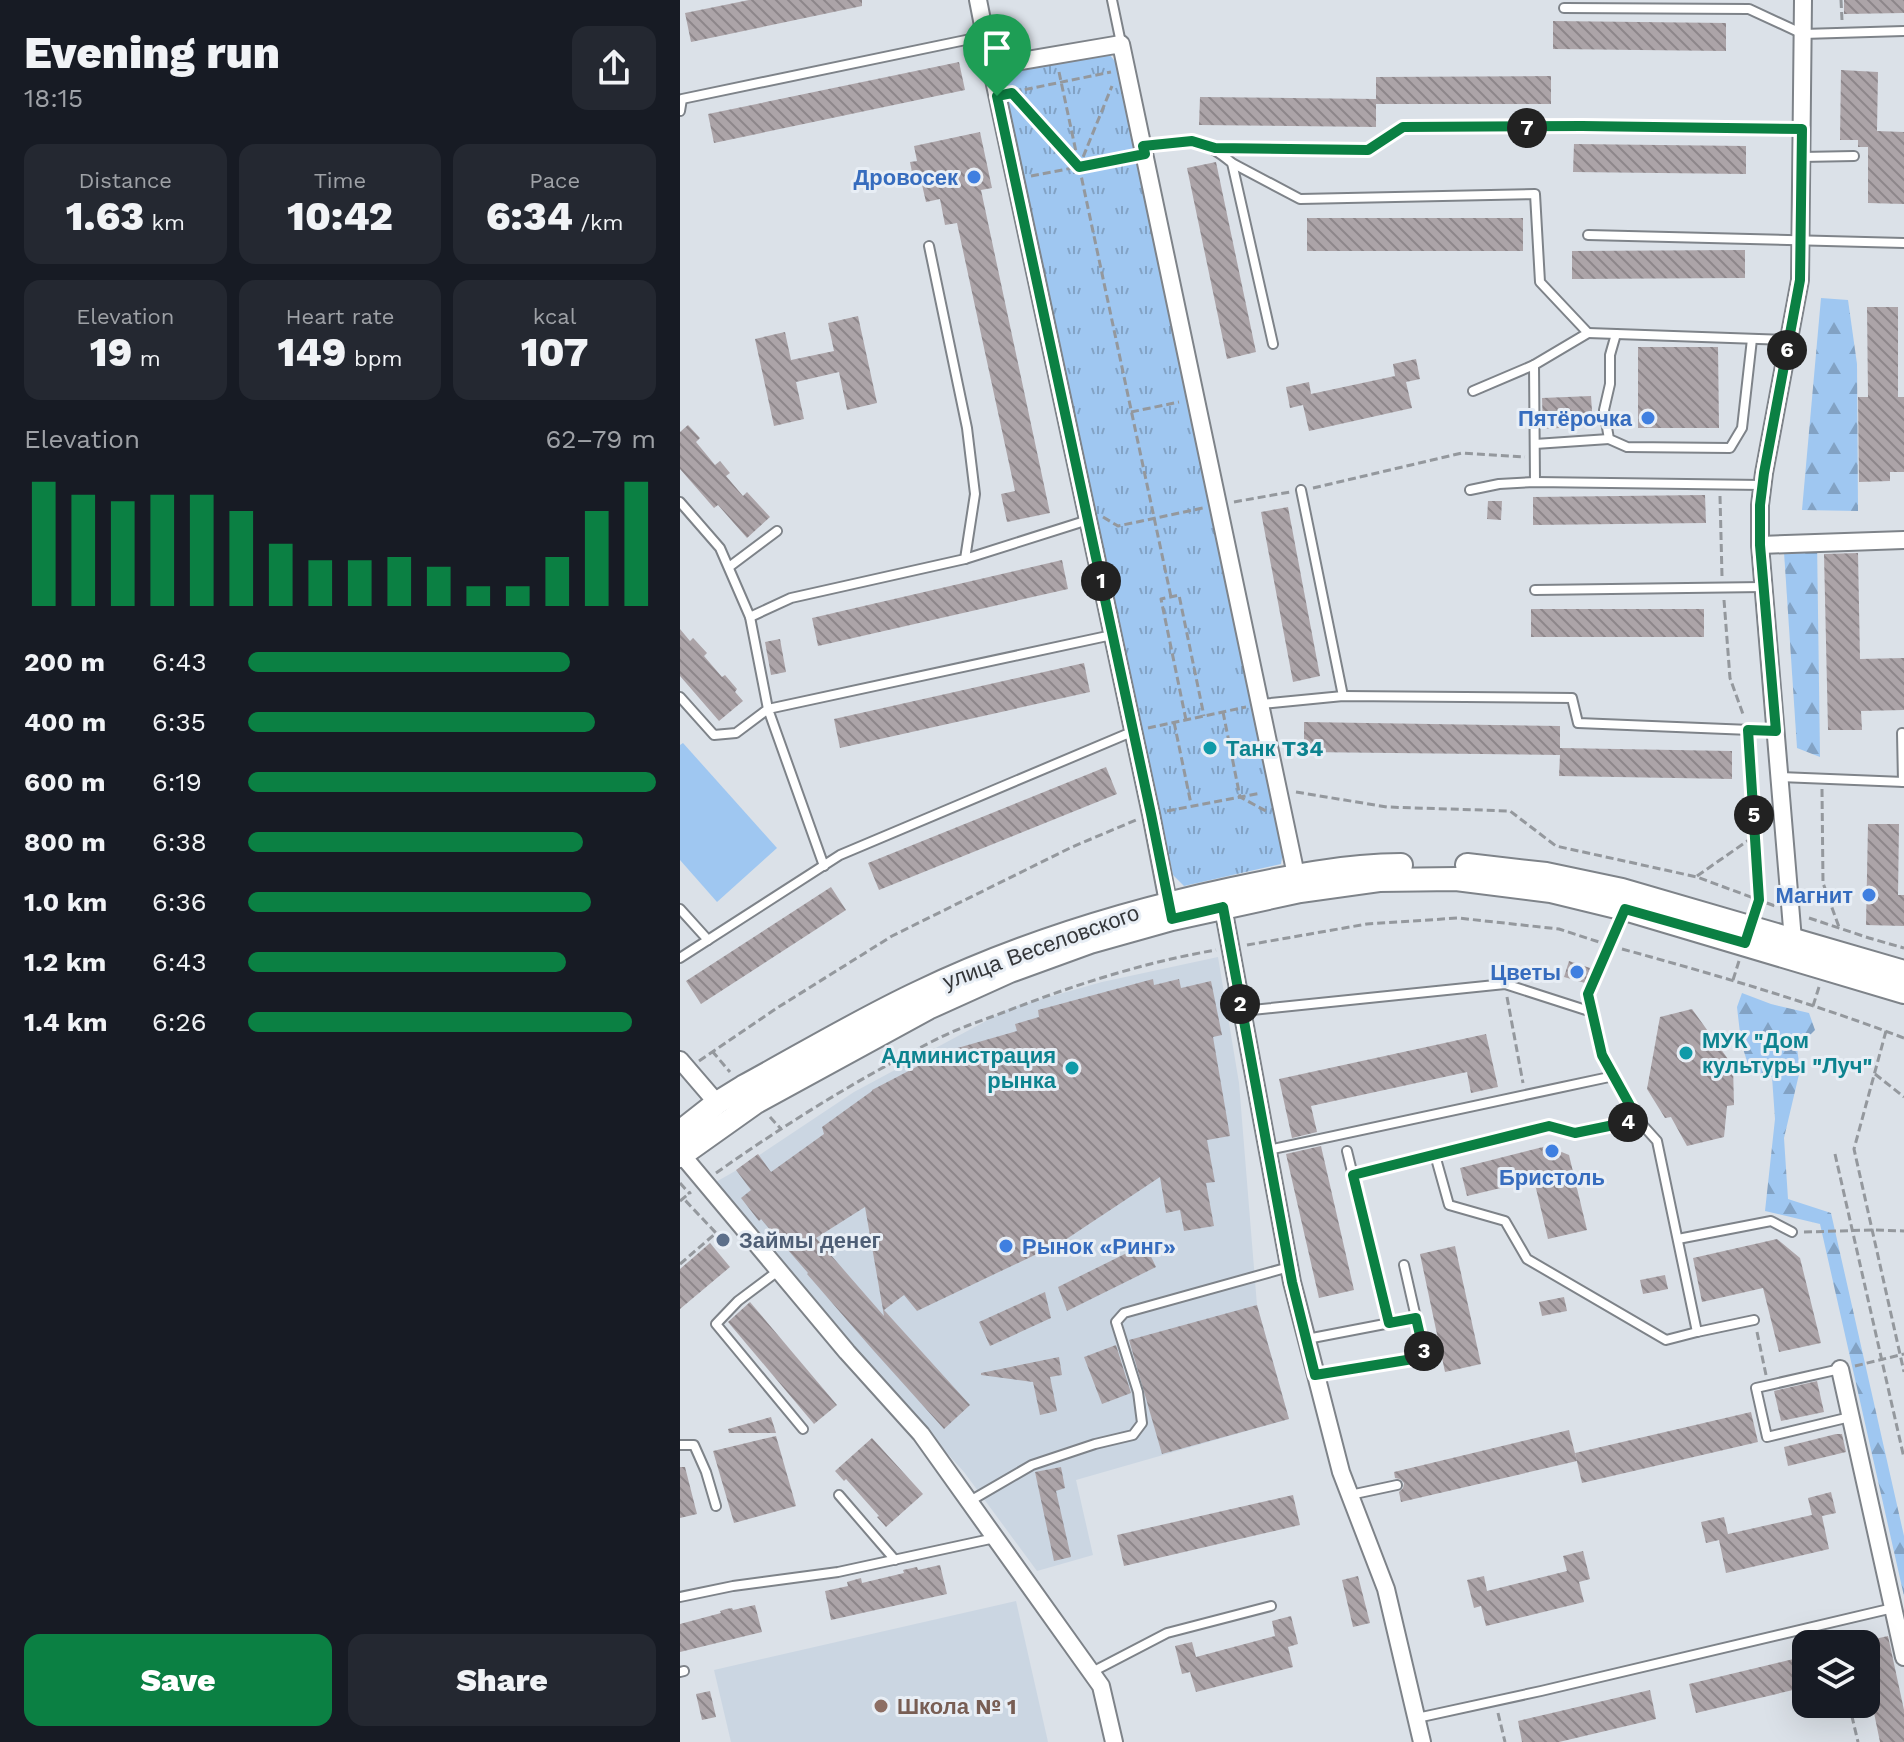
<!DOCTYPE html>
<html lang="en">
<head>
<meta charset="utf-8">
<style>
	body { margin:0; font-family:"Work Sans",sans-serif; background:#242831; color:#f1f3f6; height:100vh; display:flex; flex-direction:column; font-size:30px; white-space:nowrap }
	* { box-sizing:border-box; margin:0 }
	p { font-size:26px; color:#9ea1a6 }
	.icon { flex:none; width:44px; height:44px; fill:none; stroke:currentColor; stroke-width:2; stroke-linecap:round; stroke-linejoin:round }
	.map { position:relative; flex:1; overflow:hidden }
	.side { display:flex; flex-direction:column; background:#171b24; width:680px }
	.side>* { flex:none }
	.controls { position:absolute; left:1112px; top:1630px; display:grid; gap:16px }
	.controls a { display:grid; place-items:center; width:88px; height:88px; border-radius:16px; background:#171b24; box-shadow:0 8px 32px #0002; font-size:40px }
	.pin { position:absolute; display:grid; place-items:center; width:68px; height:68px; color:#fff; margin:-82px -34px; border-radius:50% 50% 50% 0; rotate:-45deg; box-shadow:0 0 8px #0007 }
	.pin .icon { rotate:45deg }
	.km { position:absolute; width:40px; height:40px; margin:-20px; border-radius:50%; background:#222; color:#fff; font-size:22px; line-height:40px; text-align:center }
	.round { display:grid; place-items:center; flex:none; width:84px; height:84px; border-radius:16px; background:#242831 }
	.summary { display:flex; align-items:center; justify-content:space-between; height:136px; padding:0 24px }
	h1 { font-size:44px; font-weight:800; line-height:60px }
	.stats { display:grid; grid-template-columns:repeat(3,1fr); gap:12px; height:136px; padding:8px 24px }
	.stats div { display:grid; align-content:center; border-radius:16px; background:#242831; text-align:center }
	.stats b { font-size:40px; font-weight:800 }
	.stats small { font-size:22px; font-weight:400 }
	.stats p { font-size:22px }
	.chart { height:224px; padding:16px 24px }
	.chart p { display:flex; justify-content:space-between }
	.chart svg { width:100%; height:144px; margin-top:8px; stroke:#0b8043; stroke-width:6 }
	.action { display:flex; gap:16px; margin-top:auto; padding:16px 24px }
	.action a { flex:1; height:92px; border-radius:16px; background:#0b8043; color:#fff; font-size:32px; font-weight:800; line-height:92px; text-align:center }
	.action a+a { background:#242831; color:#f1f3f6 }
	ul { padding:0 24px; list-style:none; font-size:26px }
	li { display:grid; grid-template-columns:128px 96px 1fr; align-items:center; height:60px }
	li i { height:20px; border-radius:10px; background:#0b8043 }
	main { display:flex; flex:1; min-height:0 }
	.map>svg:first-child { display:block }
	.built { fill:#cbd6e2 }
	.grass { fill:url(#grass-tufts) }
	.forest { fill:url(#forest-firs) }
	.pitch { fill:#9fc7f1 }
	.building { fill:url(#building-back-hatch); fill-rule:evenodd }
	.lines { fill:none; stroke-linecap:round; stroke-linejoin:round }
	.lane-casing { stroke:#7e8389; stroke-width:12 }
	.street-casing { stroke:#7e8389; stroke-width:20 }
	.secondary-casing { stroke:#7e8389; stroke-width:26 }
	.path { stroke:#94989d; stroke-width:3; stroke-dasharray:8 4; stroke-linecap:butt }
	.lane { stroke:#fff; stroke-width:8 }
	.street { stroke:#fff; stroke-width:16 }
	.secondary { stroke:#fff; stroke-width:22 }
	.route-casing { stroke:#fff; stroke-width:16 }
	.route { stroke:#0b8043; stroke-width:10 }
	.shop-dot { fill:#3f7fe0; stroke:#e8eef5; stroke-width:3 }
	.culture-dot { fill:#0f9aa8; stroke:#e8eef5; stroke-width:3 }
	.service-dot { fill:#5c6f8a; stroke:#e8eef5; stroke-width:3 }
	.education-dot { fill:#8d6e63; stroke:#e8eef5; stroke-width:3 }
	.labels { text-anchor:middle; dominant-baseline:central; stroke-width:6; stroke-linejoin:round; paint-order:stroke }
	.shop-label { font-size:22px; font-weight:bold; fill:#366cbe; stroke:#e8eef5; text-anchor:end }
	.culture-label { font-size:22px; font-weight:bold; fill:#0d838f; stroke:#e8eef5; text-anchor:start }
	.street-label { font-size:22px; fill:#343639; stroke:#e8eef5 }
	.service-label { font-size:22px; font-weight:bold; fill:#4e5e75; stroke:#e8eef5; text-anchor:start }
	.education-label { font-size:22px; font-weight:bold; fill:#785e54; stroke:#e8eef5; text-anchor:start }
</style>
</head>
<body>
<main>
<section class="side">
<div class="summary"><div><h1>Evening run</h1><p>18:15</p></div><a class="round"><svg class="icon" aria-label="share" viewBox="0 0 24 24"><path d="M12 15V3M7 8l5-5 5 5M5 13v7h14v-7"/></svg></a></div>
<div class="stats">
<div><p>Distance</p><b>1.63<small> km</small></b></div>
<div><p>Time</p><b>10:42</b></div>
<div><p>Pace</p><b>6:34<small> /km</small></b></div>
</div>
<div class="stats">
<div><p>Elevation</p><b>19<small> m</small></b></div>
<div><p>Heart rate</p><b>149<small> bpm</small></b></div>
<div><p>kcal</p><b>107</b></div>
</div>
<div class="chart"><p><span>Elevation</span>62–79 m</p>
<svg viewBox="0 0 160 44" preserveAspectRatio="none"><path d="M5 44V6M15 44V10M25 44V12M35 44V10M45 44V10M55 44V15M65 44V25M75 44V30M85 44V30M95 44V29M105 44V32M115 44V38M125 44V38M135 44V29M145 44V15M155 44V6"/></svg>
</div>
<ul>
<li><b>200 m</b>6:43<i style="width:79%"></i></li>
<li><b>400 m</b>6:35<i style="width:85%"></i></li>
<li><b>600 m</b>6:19<i style="width:100%"></i></li>
<li><b>800 m</b>6:38<i style="width:82%"></i></li>
<li><b>1.0 km</b>6:36<i style="width:84%"></i></li>
<li><b>1.2 km</b>6:43<i style="width:78%"></i></li>
<li><b>1.4 km</b>6:26<i style="width:94%"></i></li>
</ul>
<div class="action"><a>Save</a><a>Share</a></div>
</section>
<div class="map">
<svg width="1224" height="1742" viewBox="0 0 1224 1742">
	<defs>
		<pattern id="grass-tufts" width="24" height="20" patternUnits="userSpaceOnUse" patternTransform="scale(2)"><rect width="24" height="20" fill="#9fc7f1"/><path d="M3 7l-1-3M5 7V3M7 7l1-3M15 17l-1-3M17 17v-4M19 17l1-3" fill="none" stroke="#82a2c4"/></pattern>
		<pattern id="forest-firs" width="22" height="20" patternUnits="userSpaceOnUse" patternTransform="scale(2)"><rect width="22" height="20" fill="#9fc7f1"/><path d="M5 1l3.5 6h-7zM16 11l3.5 6h-7z" fill="#82a2c4"/></pattern>
		<pattern id="building-back-hatch" width="6" height="6" patternUnits="userSpaceOnUse" patternTransform="scale(2)"><rect width="6" height="6" fill="#aca4a8"/><path d="M-1 5l2 2M0 0l6 6M5-1l2 2" fill="none" stroke="#8d868a"/></pattern>
	</defs>
	<rect width="100%" height="100%" fill="#dbe1e8"/>
	<!-- built -->
	<g class="built">
		<path d="M538 957 559 1083 577 1305 609 1419 396 1480 413 1555 357 1571 284 1472 27 1187 57 1170 174 1092 330 1008 422 982Z"/>
		<path d="M336 1601 368 1742H51L34 1670Z"/>
	</g>
	<!-- grass -->
	<path class="grass" d="M429 54 439 66 603 852 601 864 504 886 493 875 323 83 330 72Z"/>
	<!-- forest -->
	<g class="forest">
		<path d="M1141 298 1168 300 1177 364 1178 511 1122 510Z"/>
		<path d="M1103 537 1137 539 1140 757 1117 748Z"/>
		<path d="M1062 993 1091 1004 1129 1013 1135 1030 1117 1048 1120 1070 1104 1138 1108 1199 1151 1213 1224 1536V1596L1140 1224 1085 1211 1095 1119 1092 1077 1070 1071 1061 1042 1057 1007Z"/>
	</g>
	<!-- pitch -->
	<path class="pitch" d="M3 743 97 848 37 902 0 860V745Z"/>
	<!-- building -->
	<g class="building">
		<path d="M69 0H182V6L11 42 5 13Z"/>
		<path d="M1164 0H1224V13L1164 14Z"/>
		<path d="M873 21 1046 23V51L873 49Z"/>
		<path d="M279 62 285 90 34 143 28 114Z"/>
		<path d="M1161 70 1198 72 1197 131 1224 132V204L1188 203V147H1178V140H1160Z"/>
		<path d="M871 76V104H696V127L519 125 520 97 696 99V77Z"/>
		<path d="M300 132 312 188 301 190 370 513 327 522 321 494 335 491 277 223 265 225 260 199 246 202 240 176 233 177 230 162 237 161 234 146Z"/>
		<path d="M894 144 1066 146V174L893 172Z"/>
		<path d="M536 162 576 352 547 359 507 168Z"/>
		<rect x="627" y="218" width="216" height="33"/>
		<path d="M1065 250V278L892 279V251Z"/>
		<path d="M1187 307H1218V397H1224V472H1210V481L1179 482 1178 397H1188Z"/>
		<path d="M178 316 197 403 167 410 159 372 116 382 124 419 94 426 75 339 105 332 111 360 154 351 148 323Z"/>
		<path d="M958 347H1038L1039 428H958Z"/>
		<path d="M736 359 740 379 726 382 732 408 629 431 623 405 610 408 606 387 629 382 631 394 715 376 713 364Z"/>
		<path d="M911 396 913 426 863 429 862 398Z"/>
		<path d="M8 425 20 438 16 442 35 465 40 461 50 473 46 476 63 496 67 492 90 517 67 538 38 505 34 508 0 469V432Z"/>
		<path d="M1025 495 1026 523 853 525V497Z"/>
		<path d="M808 501H822L821 520 807 519Z"/>
		<path d="M608 507 640 676 613 682 581 512Z"/>
		<path d="M1178 553 1180 659 1224 658V710L1181 711 1182 730H1148L1144 554Z"/>
		<path d="M382 560 388 589 138 646 132 618Z"/>
		<rect x="851" y="609" width="173" height="28"/>
		<path d="M0 629 10 641 13 638 27 653 24 656 42 677 45 675 57 689 55 692 63 701 39 721 0 676Z"/>
		<path d="M100 639 106 672 91 675 85 642Z"/>
		<path d="M404 663 410 692 160 748 154 719Z"/>
		<path d="M624 722 880 726V748L1052 751V779L879 776 880 755 624 752Z"/>
		<path d="M426 767 437 794 199 890 188 863Z"/>
		<path d="M1188 824H1219L1218 895H1224V926L1186 925Z"/>
		<path d="M151 887 166 910 21 1004 6 981Z"/>
		<path d="M889 961 910 968 905 983 884 977Z"/>
		<path d="M473 979 474 985 499 979 501 988 531 981 542 1035 533 1037 550 1136 527 1140 535 1182 526 1183 534 1226 504 1231 500 1210 486 1213 480 1177 382 1242 237 1311 224 1295 204 1310 290 1405 264 1429 193 1350 127 1274 128 1273 81 1219 79 1221 61 1198 71 1190 56 1170 78 1154 91 1172 144 1134 142 1127 192 1091V1090L267 1051 337 1031 335 1024 359 1017 358 1010ZM185 1207 203 1310 204 1316 136 1238Z"/>
		<path d="M1012 1009 1053 1066 1054 1105 1047 1106 1044 1137 1007 1146 991 1117 985 1118 967 1089 980 1017Z"/>
		<path d="M806 1034 818 1087 791 1093 787 1072 631 1106 637 1132 612 1138 599 1079Z"/>
		<path d="M641 1146 674 1290 639 1298 606 1154Z"/>
		<path d="M867 1146 889 1155 907 1230 868 1239 854 1180 787 1196 780 1168Z"/>
		<path d="M1097 1239 1120 1258 1141 1343 1099 1352 1083 1288 1022 1302 1013 1258Z"/>
		<path d="M30 1243 50 1267 0 1309V1269Z"/>
		<path d="M465 1244 476 1267 387 1311 378 1287Z"/>
		<path d="M775 1246 801 1364 765 1372 740 1254Z"/>
		<path d="M985 1275 988 1289 963 1294 960 1280Z"/>
		<path d="M365 1292 371 1318 310 1346 299 1322Z"/>
		<path d="M884 1297 887 1311 862 1316 859 1302Z"/>
		<path d="M70 1302 157 1405 134 1424 48 1322Z"/>
		<path d="M577 1305 609 1419 482 1454 449 1340Z"/>
		<path d="M436 1345 451 1393 422 1404 404 1357Z"/>
		<path d="M379 1357 382 1375 370 1377 377 1411 360 1415 353 1382 301 1375V1373Z"/>
		<path d="M1137 1381 1144 1412 1101 1421 1094 1391Z"/>
		<path d="M1071 1412 1078 1442 902 1483 895 1453Z"/>
		<path d="M91 1417 96 1433H49L48 1429Z"/>
		<path d="M889 1430 897 1461 721 1502 719 1492 723 1488 724 1483 720 1479 715 1478 714 1472Z"/>
		<path d="M1156 1434H1162L1166 1452 1108 1466 1104 1447Z"/>
		<path d="M96 1436 116 1506 54 1523 33 1451Z"/>
		<path d="M192 1438 243 1494 206 1527 197 1517 199 1516 166 1479 164 1481 155 1471Z"/>
		<path d="M0 1467H5L17 1514 0 1518Z"/>
		<path d="M381 1467 385 1488 376 1491 391 1557 374 1561 355 1472Z"/>
		<path d="M1151 1492 1156 1513 1142 1516 1149 1549 1046 1573 1039 1540 1026 1543 1021 1522 1044 1517 1048 1534 1132 1515 1128 1498Z"/>
		<path d="M613 1495 620 1525 444 1566 437 1535Z"/>
		<path d="M903 1551 910 1579 899 1582 904 1602 806 1626 801 1606 794 1608 787 1580 804 1576 807 1591 887 1571 883 1556Z"/>
		<path d="M260 1565 267 1594 151 1620 145 1591 168 1586 167 1582 181 1578 182 1583 224 1573 223 1570 237 1567 238 1570Z"/>
		<path d="M678 1576 690 1623 673 1627 662 1580Z"/>
		<path d="M75 1605 82 1632 0 1652V1624L41 1613 40 1611 46 1609 52 1608 53 1610Z"/>
		<path d="M611 1616 618 1644 608 1647 613 1667 516 1692 510 1672 502 1674 495 1646 512 1642 516 1657 595 1636 592 1621Z"/>
		<path d="M1208 1636 1224 1710V1742H1200L1186 1674V1641Z"/>
		<path d="M1126 1656V1687L1016 1713 1009 1684Z"/>
		<path d="M970 1690 976 1719 879 1742H842L838 1721Z"/>
		<path d="M30 1691 36 1717 22 1720 16 1694Z"/>
	</g>
	<g class="lines">
		<!-- lane casing -->
		<g class="lane-casing">
			<g id="lane">
				<path d="M432 0 441 43"/>
				<path d="M884 8 1069 9 1123 34 1224 31"/>
				<path d="M0 111 2 99 305 36"/>
				<path d="M463 146C505 141 518 134 552 163L593 344"/>
				<path d="M535 148 688 150 723 127 902 126 1121 129"/>
				<path d="M1122 157 1174 156"/>
				<path d="M552 163 620 199 855 194 860 282 908 333 854 365 855 482"/>
				<path d="M908 235 1224 243"/>
				<path d="M908 333 1108 340"/>
				<path d="M936 334 930 355V384L924 410 929 439 947 447 1050 448 1062 428 1072 339"/>
				<path d="M793 391 854 365"/>
				<path d="M855 444 929 439"/>
				<path d="M621 490 663 696"/>
				<path d="M790 490 819 484 855 482 1082 485"/>
				<path d="M0 502 40 548 70 617 88 709 56 733 34 735 0 697"/>
				<path d="M285 559 408 520"/>
				<path d="M49 567 97 531"/>
				<path d="M855 590 1083 587"/>
				<path d="M70 617 111 598 285 559 295 494 287 428 249 246"/>
				<path d="M581 704 663 696 892 698 898 723 1095 731"/>
				<path d="M1222 733 1223 782"/>
				<path d="M1100 777 1224 782"/>
				<path d="M144 866 88 709 432 635"/>
				<path d="M0 909 28 940"/>
				<path d="M945 909 908 994 922 1055 958 1120 977 1141 1017 1332 1074 1320"/>
				<path d="M0 958 160 855 454 731"/>
				<path d="M562 1011 825 984 912 1012"/>
				<path d="M895 1133 958 1120"/>
				<path d="M588 1150 934 1076"/>
				<path d="M667 1151 709 1323"/>
				<path d="M755 1155 769 1205 825 1221 847 1259 986 1340 1017 1332"/>
				<path d="M998 1239 1091 1221 1112 1232"/>
				<path d="M98 1271 58 1301 36 1324 123 1429"/>
				<path d="M627 1339 736 1318"/>
				<path d="M1160 1369 1076 1388 1087 1437 1170 1417"/>
				<path d="M636 1375 745 1357 724 1265"/>
				<path d="M0 1445H14L26 1472 36 1506"/>
				<path d="M159 1495 215 1560"/>
				<path d="M670 1495 717 1485"/>
				<path d="M290 1501 352 1465 415 1444 453 1435 462 1423 458 1392 436 1322 444 1313 609 1267"/>
				<path d="M0 1597 53 1586 158 1572 315 1538"/>
				<path d="M0 1672 4 1671"/>
				<path d="M412 1672 487 1633 591 1606"/>
				<path d="M737 1718 861 1691 1213 1608"/>
			</g>
		</g>
		<!-- street casing -->
		<g class="street-casing">
			<g id="street">
				<path d="M298 0 311 66"/>
				<path d="M1080 545 1224 540"/>
				<path d="M488 902 471 814 311 66 441 44 616 875"/>
				<path d="M543 907 612 1282 661 1472 706 1589 742 1742"/>
				<path d="M1113 940 1080 545V505L1084 473 1120 280 1123 0"/>
				<path d="M0 1060 37 1103"/>
				<path d="M2 1155 167 1352 241 1434 421 1686 434 1742"/>
				<path d="M1160 1369 1224 1657"/>
			</g>
		</g>
		<!-- secondary casing -->
		<g class="secondary-casing">
			<g id="secondary">
				<path d="M787 865 866 874 942 890 1224 972"/>
				<path d="M0 1132 37 1103 63 1087C122 1055 180 1020 240 992 340 944 445 912 552 889 608 877 664 865 721 865"/>
				<path d="M0 1156 76 1102 248 1008 330 971 410 942 492 919 620 891 699 880 776 879 871 891 945 909 1224 992"/>
			</g>
		</g>
		<!-- path -->
		<g class="path">
			<path d="M1161 0 1162 20"/>
			<path d="M379 72 491 597"/>
			<path d="M333 92 431 72"/>
			<path d="M334 95 399 167 432 86"/>
			<path d="M351 176 449 157"/>
			<path d="M451 412 499 402"/>
			<path d="M633 488 782 453 845 457"/>
			<path d="M1040 496 1042 576"/>
			<path d="M554 502 610 492"/>
			<path d="M423 517 438 526 523 508"/>
			<path d="M1044 600 1050 678 1064 717"/>
			<path d="M543 712 560 797 586 811"/>
			<path d="M506 720 481 599 499 595 524 716"/>
			<path d="M494 722 511 804"/>
			<path d="M468 728 566 707"/>
			<path d="M1069 740 1079 900 1077 908"/>
			<path d="M1142 789 1143 883 1159 927"/>
			<path d="M616 792 707 807 830 811 876 846 1017 877 1095 906"/>
			<path d="M487 811 581 793"/>
			<path d="M1017 876 1076 835"/>
			<path d="M1129 918 1189 938 1224 948"/>
			<path d="M567 945 687 924 778 918 879 929 919 942"/>
			<path d="M942 949C1037 975 1132 1003 1224 1038"/>
			<path d="M1053 980 1059 961"/>
			<path d="M827 997 843 1083"/>
			<path d="M1133 1006 1139 987"/>
			<path d="M1206 1031 1174 1149 1224 1372"/>
			<path d="M32 1051 50 1072"/>
			<path d="M19 1061 97 1008 212 936 392 847 456 820"/>
			<path d="M1195 1074 1224 1097"/>
			<path d="M90 1117 101 1129"/>
			<path d="M766 1152 869 1126 883 1130"/>
			<path d="M1155 1154 1224 1458"/>
			<path d="M684 1172 743 1158"/>
			<path d="M36 1173C107 1123 181 1077 259 1038 281 1027 304 1020 327 1011 394 985 465 962 536 950"/>
			<path d="M0 1183 10 1194"/>
			<path d="M0 1201 11 1192"/>
			<path d="M1124 1232 1192 1230 1224 1231"/>
			<path d="M0 1264 36 1233 3 1198"/>
			<path d="M1077 1332 1086 1375"/>
			<path d="M1175 1366 1224 1354"/>
			<path d="M1153 1634 1155 1644"/>
			<path d="M1169 1704 1178 1742"/>
			<path d="M818 1713 825 1742"/>
		</g>
		<!-- lane -->
		<use href="#lane" class="lane"/>
		<!-- street -->
		<use href="#street" class="street"/>
		<!-- secondary -->
		<use href="#secondary" class="secondary"/>
	</g>
	<g class="lines">
		<!-- route casing -->
		<g class="route-casing">
			<path id="route" d="M332 93 399 167 465 154 463 146 512 141 535 148 688 150 723 127 902 126 1122 129 1120 280 1084 473 1080 505V545L1096 731 1068 730 1079 900 1065 943 945 909 908 994 922 1055 958 1120 895 1133 869 1126 673 1175 709 1323 736 1318 745 1357 635 1375 612 1282 543 907 492 919 471 814 317 96Z"/>
		</g>
		<!-- route -->
		<use href="#route" class="route"/>
	</g>
	<!-- markers -->
	<g class="shop-dot">
		<circle cx="294" cy="177" r="8"/>
		<circle cx="968" cy="418" r="8"/>
		<circle cx="1189" cy="895" r="8"/>
		<circle cx="897" cy="972" r="8"/>
		<circle cx="872" cy="1151" r="8"/>
		<circle cx="326" cy="1246" r="8"/>
	</g>
	<g class="culture-dot">
		<circle cx="530" cy="748" r="8"/>
		<circle cx="1006" cy="1053" r="8"/>
		<circle cx="392" cy="1068" r="8"/>
	</g>
	<circle class="service-dot" cx="43" cy="1240" r="8"/>
	<circle class="education-dot" cx="201" cy="1706" r="8"/>
	<g class="labels">
		<!-- shop labels -->
		<g class="shop-label">
			<text x="278" y="177">Дровосек</text>
			<text x="952" y="418">Пятёрочка</text>
			<text x="1173" y="895">Магнит</text>
			<text x="881" y="972">Цветы</text>
			<text x="872" y="1177" text-anchor="middle">Бристоль</text>
			<text x="342" y="1246" text-anchor="start">Рынок «Ринг»</text>
		</g>
		<!-- culture labels -->
		<g class="culture-label">
			<text x="546" y="748">Танк T34</text>
			<text x="1022" y="1040">МУК "Дом<tspan x="1022" dy="25">культуры "Луч"</tspan></text>
			<text x="376" y="1055" text-anchor="end">Администрация<tspan x="376" dy="25">рынка</tspan></text>
		</g>
		<!-- street labels -->
		<g class="street-label">
			<text transform="translate(361 947) rotate(-20)">улица Веселовского</text>
		</g>
		<!-- service labels -->
		<g class="service-label">
			<text x="59" y="1240">Займы денег</text>
		</g>
		<!-- education labels -->
		<g class="education-label">
			<text x="217" y="1706">Школа № 1</text>
		</g>
	</g>
</svg>
<div class="controls">
<a><svg class="icon" aria-label="layers" viewBox="0 0 24 24"><path d="M12 4l9 5-9 5-9-5zM3 14l9 5 9-5"/></svg></a>
</div>
<div class="pin" style="left:317px;top:96px;background:#1e9e55"><svg class="icon" aria-label="arrive" viewBox="0 0 24 24"><path d="M6 21V4h12l-3 4 3 4H6"/></svg></div>
<b class="km" style="left:421px;top:581px">1</b>
<b class="km" style="left:560px;top:1004px">2</b>
<b class="km" style="left:744px;top:1351px">3</b>
<b class="km" style="left:948px;top:1122px">4</b>
<b class="km" style="left:1074px;top:815px">5</b>
<b class="km" style="left:1107px;top:350px">6</b>
<b class="km" style="left:847px;top:128px">7</b>
</div>
</main>
</body>
</html>
